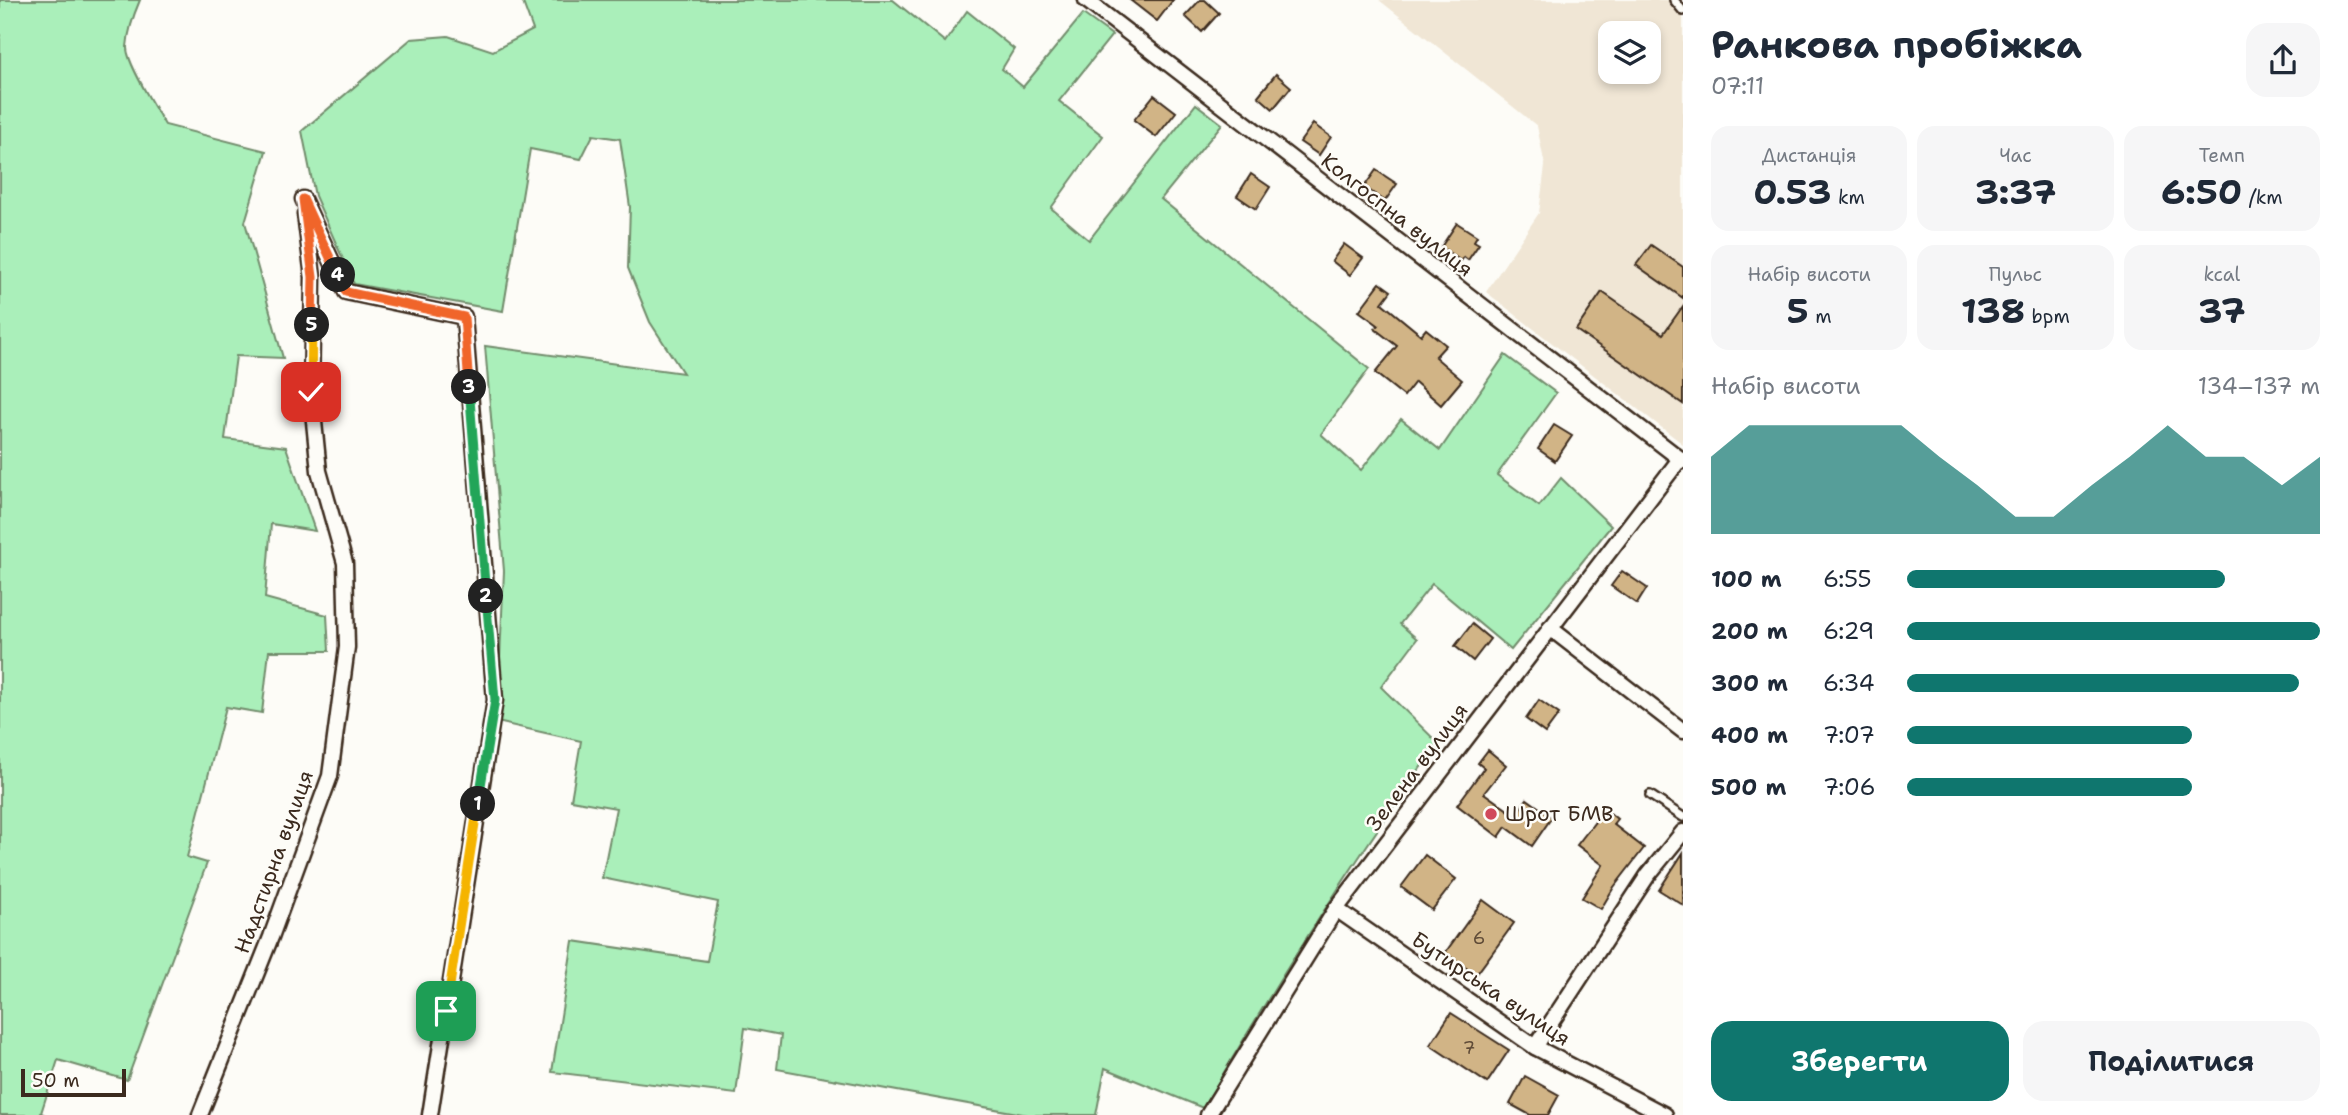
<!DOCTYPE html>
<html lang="uk">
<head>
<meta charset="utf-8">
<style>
	body { margin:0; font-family:"Shantell Sans",sans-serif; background:#f6f6f7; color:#1f2937; height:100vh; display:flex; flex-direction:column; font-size:26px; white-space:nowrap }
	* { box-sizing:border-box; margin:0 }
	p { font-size:23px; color:#747a83 }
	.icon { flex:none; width:38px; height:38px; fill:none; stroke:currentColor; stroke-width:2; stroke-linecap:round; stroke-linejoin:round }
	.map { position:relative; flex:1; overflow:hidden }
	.panel { display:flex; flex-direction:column; background:#fff; width:665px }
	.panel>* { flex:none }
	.buttons { position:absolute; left:1598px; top:21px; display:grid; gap:14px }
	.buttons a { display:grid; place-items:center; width:63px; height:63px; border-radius:14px; background:#fff; box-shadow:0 4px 10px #0003; font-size:35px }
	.scale { position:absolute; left:21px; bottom:18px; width:105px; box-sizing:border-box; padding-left:7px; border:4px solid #3b2a1e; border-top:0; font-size:19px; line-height:24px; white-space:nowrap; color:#3b2a1e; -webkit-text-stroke:5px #fdfcf7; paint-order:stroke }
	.pin { position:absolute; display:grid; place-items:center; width:60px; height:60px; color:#fff; margin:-30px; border-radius:14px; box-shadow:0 4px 10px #0006 }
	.km { position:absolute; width:35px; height:35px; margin:-18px; border-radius:50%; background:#222; color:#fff; font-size:19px; line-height:35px; text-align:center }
	.round { display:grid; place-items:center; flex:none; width:74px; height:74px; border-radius:21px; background:#f6f6f7 }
	.overview { display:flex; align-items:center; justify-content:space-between; height:119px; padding:0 28px }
	h1 { font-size:38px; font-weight:700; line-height:52px }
	.metrics { display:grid; grid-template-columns:repeat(3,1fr); gap:10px; height:119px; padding:7px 28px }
	.metrics div { display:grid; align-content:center; border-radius:18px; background:#f6f6f7; text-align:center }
	.metrics b { font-size:35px; font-weight:700 }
	.metrics small { font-size:19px; font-weight:400 }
	.metrics p { font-size:19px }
	.chart { height:196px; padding:14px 28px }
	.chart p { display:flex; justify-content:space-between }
	.chart svg { width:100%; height:126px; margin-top:7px; fill:#0f766e; opacity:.7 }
	.cta { display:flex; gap:14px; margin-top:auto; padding:14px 28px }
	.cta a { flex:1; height:80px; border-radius:21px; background:#0f766e; color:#fff; font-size:28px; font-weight:700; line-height:80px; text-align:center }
	.cta a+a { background:#f6f6f7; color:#1f2937 }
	ul { padding:0 28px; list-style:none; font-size:23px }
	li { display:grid; grid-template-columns:112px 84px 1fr; align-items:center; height:52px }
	li i { height:18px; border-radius:9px; background:#0f766e }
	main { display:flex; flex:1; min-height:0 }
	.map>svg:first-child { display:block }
	.built { fill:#f0e6d5; fill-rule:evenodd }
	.green { fill:#aaefba; stroke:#728c6c; stroke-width:2 }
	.building { fill:#d1b486; stroke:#3b2a1e; stroke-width:2 }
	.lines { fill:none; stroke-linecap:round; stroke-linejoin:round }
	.service-casing { stroke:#3b2a1e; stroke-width:12 }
	.minor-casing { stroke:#3b2a1e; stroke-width:19 }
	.service { stroke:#fdfcf7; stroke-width:7 }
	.minor { stroke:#fdfcf7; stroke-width:14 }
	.split-1-casing { stroke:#fff; stroke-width:14 }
	.split-2-casing { stroke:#fff; stroke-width:14 }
	.split-3-casing { stroke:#fff; stroke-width:14 }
	.split-4-casing { stroke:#fff; stroke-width:14 }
	.split-5-casing { stroke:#fff; stroke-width:14 }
	.split-6-casing { stroke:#fff; stroke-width:14 }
	.split-1 { stroke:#f5b400; stroke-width:9 }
	.split-2 { stroke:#22a559; stroke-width:9 }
	.split-3 { stroke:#22a559; stroke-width:9 }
	.split-4 { stroke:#f0652b; stroke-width:9 }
	.split-5 { stroke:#f0652b; stroke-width:9 }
	.split-6 { stroke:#f5b400; stroke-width:9 }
	.poi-dot { fill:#d1495b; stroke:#fdfcf7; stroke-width:2.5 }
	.labels { text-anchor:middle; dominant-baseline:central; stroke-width:5; stroke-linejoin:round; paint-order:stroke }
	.number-label { font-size:18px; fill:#604c38 }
	.street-label { font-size:21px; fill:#3b2a1e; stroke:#fdfcf7 }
	.poi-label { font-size:21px; fill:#3b2a1e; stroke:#fdfcf7; text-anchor:start }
</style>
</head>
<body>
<main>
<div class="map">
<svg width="1683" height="1115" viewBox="0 0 1683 1115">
	<rect width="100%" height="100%" fill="#fdfcf7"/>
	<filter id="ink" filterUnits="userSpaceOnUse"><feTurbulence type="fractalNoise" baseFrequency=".0143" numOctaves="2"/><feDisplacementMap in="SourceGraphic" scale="14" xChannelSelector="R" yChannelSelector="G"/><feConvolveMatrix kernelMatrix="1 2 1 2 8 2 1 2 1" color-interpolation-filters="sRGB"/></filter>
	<g filter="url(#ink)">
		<!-- built -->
		<path class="built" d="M1379 0H1683V444L1486 292 1539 213 1545 166 1537 126ZM1610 33H1648V72H1610Z"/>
		<!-- green -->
		<g class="green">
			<path d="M0 0H140C134 14 128 32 127 47 126 62 157 111 165 125L266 151 245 222 283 358 236 356 225 439 286 447 315 531 271 524 265 598 327 615 329 651H269L262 713 226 707 187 857 207 863 127 1080 58 1060 41 1113 45 1115H0Z"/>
			<path d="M522 0H893L945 42 967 11 1014 49 1002 69 1023 87 1083 14 1112 35 1059 101 1103 136 1051 208 1089 240 1196 104 1222 124 1161 199 1369 369 1321 434 1361 470 1401 419 1440 450 1505 355 1556 393 1497 475 1539 506 1561 478 1611 526 1511 650 1432 584 1400 624 1417 639 1381 687 1438 743C1354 860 1276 983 1203 1108L1105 1068 1096 1115H1028L777 1069 781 1035 745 1028 736 1094 552 1072 573 941 707 961 718 902 602 878 616 808 571 800 581 741 497 722 504 571 485 346 683 373 650 322 628 268 630 207 620 139 593 135 581 159 530 149 503 311 354 284 315 196 302 131 411 39 448 36 493 51 533 30Z"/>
		</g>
		<!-- building -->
		<g class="building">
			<path d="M1130 0H1173L1157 21Z"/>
			<path d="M1200 0H1205L1219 13 1202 32 1185 16Z"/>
			<path d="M1276 74 1291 87 1273 109 1258 96Z"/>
			<path d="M1154 95 1176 112 1156 137 1134 120Z"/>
			<path d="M1313 124 1331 137 1319 155 1300 142Z"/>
			<path d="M1376 170 1397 184 1385 201 1364 187Z"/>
			<path d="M1251 174 1270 187 1256 209 1237 196Z"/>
			<path d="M1457 223 1477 236 1474 241 1479 244 1468 260 1464 257 1461 261 1441 247Z"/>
			<path d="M1344 244 1363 258 1350 275 1332 261Z"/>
			<path d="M1651 245 1683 267V298L1636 265Z"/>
			<path d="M1380 283 1391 291 1382 303 1421 335 1426 329 1446 345 1435 357 1462 380 1441 405 1415 382 1404 396 1375 373 1397 346 1375 329 1378 325 1359 311Z"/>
			<path d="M1602 292 1663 334 1683 306V404L1576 330Z"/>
			<path d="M1554 425 1572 436 1555 461 1538 449Z"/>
			<path d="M1622 571 1647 588 1637 604 1611 586Z"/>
			<path d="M1472 624 1490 639 1473 661 1455 646Z"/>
			<path d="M1539 700 1559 714 1545 733 1526 719Z"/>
			<path d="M1488 750 1506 765 1484 793 1515 815 1527 799 1552 817 1532 846 1506 827 1499 837 1457 805 1484 768 1478 763Z"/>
			<path d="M1605 809 1617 819 1613 824 1644 848 1614 887 1601 909 1582 898 1603 865 1577 845Z"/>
			<path d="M1683 853V905L1659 890Z"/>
			<path d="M1425 855 1456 879 1432 910 1401 887Z"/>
			<path d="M1483 900 1514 923 1476 975 1445 953Z"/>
			<path d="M1451 1013 1509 1050 1487 1083 1430 1045Z"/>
			<path d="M1525 1076 1559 1095 1548 1115H1530L1510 1104Z"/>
		</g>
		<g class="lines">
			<!-- service casing -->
			<g class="service-casing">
				<g id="service">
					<path d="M1674 0 1683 11"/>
					<path d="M1650 795 1683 817"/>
				</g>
			</g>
			<!-- minor casing -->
			<g class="minor-casing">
				<g id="minor">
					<path d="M1086 0 1683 461"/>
					<path d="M303 199 346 292 464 317 495 700 430 1115"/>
					<path d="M1550 628 1683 731"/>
					<path d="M1336 909 1535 1047 1665 1115"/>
					<path d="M1535 1047 1648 875 1683 832"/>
					<path d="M200 1115 271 937 330 776 347 647 345 563 319 471 311 392 313 277 305 214"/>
					<path d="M1208 1115 1336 909 1680 459"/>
				</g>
			</g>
			<!-- service -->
			<use href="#service" class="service"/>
			<!-- minor -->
			<use href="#minor" class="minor"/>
		</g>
	</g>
	<g class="lines" filter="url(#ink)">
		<!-- split-1 casing -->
		<g class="split-1-casing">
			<path id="split-1" d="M446 1011 478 804"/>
		</g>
		<!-- split-2 casing -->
		<g class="split-2-casing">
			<path id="split-2" d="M478 804 495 700 486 596"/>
		</g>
		<!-- split-3 casing -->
		<g class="split-3-casing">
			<path id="split-3" d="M469 387 486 596"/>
		</g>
		<!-- split-4 casing -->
		<g class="split-4-casing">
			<path id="split-4" d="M338 275 346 292 464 317 469 387"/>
		</g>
		<!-- split-5 casing -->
		<g class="split-5-casing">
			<path id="split-5" d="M312 325 313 277 303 199 338 275"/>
		</g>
		<!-- split-6 casing -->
		<g class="split-6-casing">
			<path id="split-6" d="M311 392 312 325"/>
		</g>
		<!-- split-1 -->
		<use href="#split-1" class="split-1"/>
		<!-- split-2 -->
		<use href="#split-2" class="split-2"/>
		<!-- split-3 -->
		<use href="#split-3" class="split-3"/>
		<!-- split-4 -->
		<use href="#split-4" class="split-4"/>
		<!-- split-5 -->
		<use href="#split-5" class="split-5"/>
		<!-- split-6 -->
		<use href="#split-6" class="split-6"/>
	</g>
	<!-- markers -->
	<circle class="poi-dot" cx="1491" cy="814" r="7"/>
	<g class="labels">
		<!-- number labels -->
		<g class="number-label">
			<text x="1479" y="938">6</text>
			<text x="1469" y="1048">7</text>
		</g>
		<!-- street labels -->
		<g class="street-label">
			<text transform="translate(1397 215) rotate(38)">Колгоспна вулиця</text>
			<text transform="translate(1417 767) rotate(-53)">Зелена вулиця</text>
			<text transform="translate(274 862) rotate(-70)">Надстирна вулиця</text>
			<text transform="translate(1491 989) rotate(34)">Бутирська вулиця</text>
		</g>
		<!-- poi labels -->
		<g class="poi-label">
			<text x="1505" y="814">Шрот БМВ</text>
		</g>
	</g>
</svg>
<div class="buttons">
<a><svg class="icon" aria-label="layers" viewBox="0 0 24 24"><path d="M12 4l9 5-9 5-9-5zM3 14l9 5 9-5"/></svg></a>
</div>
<div class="scale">50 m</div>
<div class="pin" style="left:446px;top:1011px;background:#1e9e55"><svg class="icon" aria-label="arrive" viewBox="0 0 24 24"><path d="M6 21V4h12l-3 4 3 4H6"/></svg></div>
<div class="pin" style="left:311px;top:392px;background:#d93025"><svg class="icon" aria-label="check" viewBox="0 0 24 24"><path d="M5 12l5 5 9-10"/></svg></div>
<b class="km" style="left:478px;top:804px">1</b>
<b class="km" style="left:486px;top:596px">2</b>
<b class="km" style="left:469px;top:387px">3</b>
<b class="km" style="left:338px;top:275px">4</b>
<b class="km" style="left:312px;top:325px">5</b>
</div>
<section class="panel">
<div class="overview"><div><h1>Ранкова пробіжка</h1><p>07:11</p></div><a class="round"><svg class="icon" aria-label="share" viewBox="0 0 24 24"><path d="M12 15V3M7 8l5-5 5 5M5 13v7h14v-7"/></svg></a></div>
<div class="metrics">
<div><p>Дистанція</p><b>0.53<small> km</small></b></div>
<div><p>Час</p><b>3:37</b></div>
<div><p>Темп</p><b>6:50<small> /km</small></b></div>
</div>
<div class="metrics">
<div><p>Набір висоти</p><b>5<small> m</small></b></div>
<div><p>Пульс</p><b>138<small> bpm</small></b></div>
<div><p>kcal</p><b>37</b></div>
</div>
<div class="chart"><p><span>Набір висоти</span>134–137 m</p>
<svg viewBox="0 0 160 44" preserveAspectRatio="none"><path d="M0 44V17L10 6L20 6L30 6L40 6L50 6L60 17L70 27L80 38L90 38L100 27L110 17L120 6L130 17L140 17L150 27L160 17V44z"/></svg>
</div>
<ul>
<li><b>100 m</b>6:55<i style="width:77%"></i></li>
<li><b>200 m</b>6:29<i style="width:100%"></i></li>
<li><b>300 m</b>6:34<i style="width:95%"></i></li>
<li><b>400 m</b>7:07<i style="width:69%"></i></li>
<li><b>500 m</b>7:06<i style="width:69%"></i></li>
</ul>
<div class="cta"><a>Зберегти</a><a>Поділитися</a></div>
</section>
</main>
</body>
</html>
